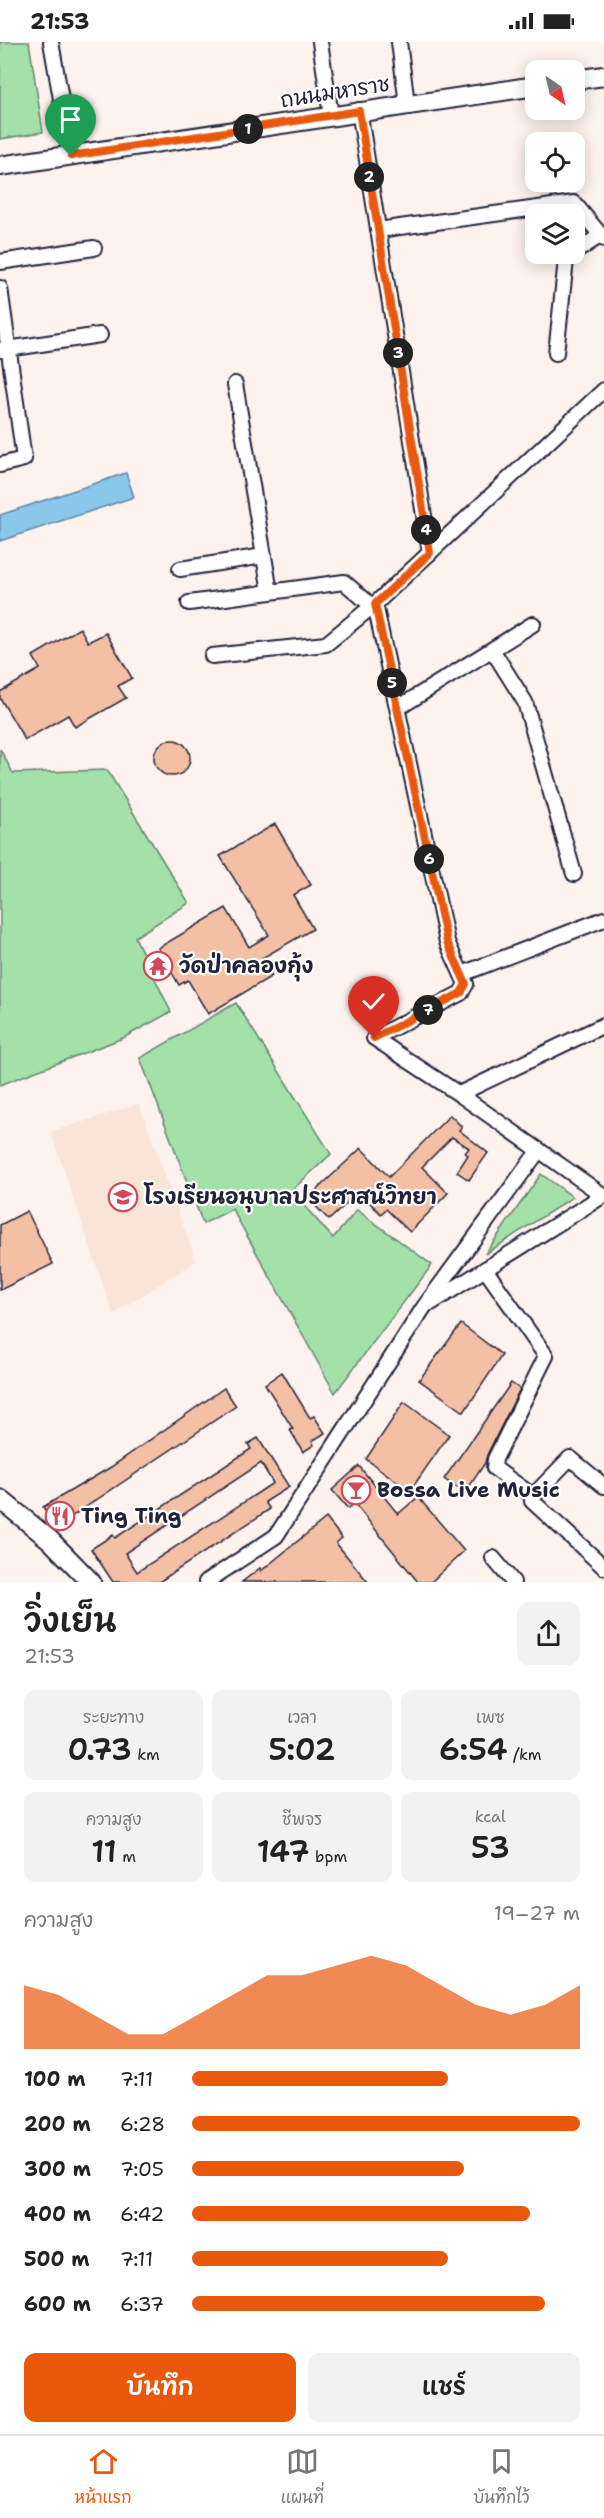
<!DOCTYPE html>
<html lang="th">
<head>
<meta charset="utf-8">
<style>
	body { margin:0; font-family:"Shantell Sans","Playpen Sans Thai",sans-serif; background:#f2f2f2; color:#222; height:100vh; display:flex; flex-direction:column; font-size:22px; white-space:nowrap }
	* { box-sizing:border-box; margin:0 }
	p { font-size:20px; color:#767676 }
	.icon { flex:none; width:33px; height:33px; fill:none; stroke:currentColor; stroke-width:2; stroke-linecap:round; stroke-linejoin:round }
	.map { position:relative; height:1540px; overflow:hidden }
	.panel { display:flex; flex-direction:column; background:#fff; flex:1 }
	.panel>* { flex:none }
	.needle { width:39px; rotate:146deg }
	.tools { position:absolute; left:525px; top:18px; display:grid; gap:12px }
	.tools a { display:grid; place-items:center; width:60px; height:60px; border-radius:12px; background:#fff; box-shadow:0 3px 15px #0003; font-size:30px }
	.pin { position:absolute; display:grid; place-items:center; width:51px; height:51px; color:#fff; margin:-62px -26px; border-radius:50% 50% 50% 0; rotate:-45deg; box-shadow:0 0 6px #0007 }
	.pin .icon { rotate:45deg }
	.km { position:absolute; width:30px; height:30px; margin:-15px; border-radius:50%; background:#222; color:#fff; font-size:16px; line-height:30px; text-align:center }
	.round { display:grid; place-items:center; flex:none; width:63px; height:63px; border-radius:12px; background:#f2f2f2 }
	.summary { display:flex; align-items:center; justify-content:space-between; height:102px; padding:0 24px }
	h1 { font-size:33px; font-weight:600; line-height:45px }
	.stats { display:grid; grid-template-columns:repeat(3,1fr); gap:9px; height:102px; padding:6px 24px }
	.stats div { display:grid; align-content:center; border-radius:12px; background:#f2f2f2; text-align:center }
	.stats b { font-size:30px; font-weight:600 }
	.stats small { font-size:16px; font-weight:400 }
	.stats p { font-size:16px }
	.chart { height:168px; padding:12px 24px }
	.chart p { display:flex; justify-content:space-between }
	.chart svg { width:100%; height:108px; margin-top:6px; fill:#ea580c; opacity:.7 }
	.primary-button { display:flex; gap:12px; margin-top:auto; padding:12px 24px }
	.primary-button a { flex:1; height:69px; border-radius:12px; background:#ea580c; color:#fff; font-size:24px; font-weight:600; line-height:69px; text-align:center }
	.primary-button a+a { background:#f2f2f2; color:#222 }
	ul { padding:0 24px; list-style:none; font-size:20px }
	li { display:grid; grid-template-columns:96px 72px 1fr; align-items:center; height:45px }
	li i { height:15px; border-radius:8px; background:#ea580c }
	.status { display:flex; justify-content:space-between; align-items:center; height:42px; padding:0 30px; background:#fff; direction:ltr }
	.status svg { height:16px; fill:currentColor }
	.menu { display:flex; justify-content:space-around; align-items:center; height:84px; border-top:2px solid #e0e0e0; background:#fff; font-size:16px; color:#767676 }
	.menu a { display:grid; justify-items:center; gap:3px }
	.menu .on { color:#ea580c }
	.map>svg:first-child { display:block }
	.built { fill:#fae3d7 }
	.green { fill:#a4e1a9; stroke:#638272; stroke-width:1.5 }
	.water { fill:#8ac7ea; stroke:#6085a4; stroke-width:1.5 }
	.building { fill:#f4c0a5; stroke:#22223b; stroke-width:1.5; fill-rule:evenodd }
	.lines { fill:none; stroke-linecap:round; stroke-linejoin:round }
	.minor-casing { stroke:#22223b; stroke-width:18 }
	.tertiary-casing { stroke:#22223b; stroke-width:22 }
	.minor { stroke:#fff; stroke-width:14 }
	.tertiary { stroke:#fff; stroke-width:18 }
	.route-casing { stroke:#fff; stroke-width:12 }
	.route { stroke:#ea580c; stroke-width:8 }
	.labels { text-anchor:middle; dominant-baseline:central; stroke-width:4.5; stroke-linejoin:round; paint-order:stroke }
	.street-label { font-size:21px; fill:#22223b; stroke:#fff }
	.poi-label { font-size:21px; font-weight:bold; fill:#22223b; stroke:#fff; text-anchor:start }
</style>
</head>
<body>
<div class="status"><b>21:53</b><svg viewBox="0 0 49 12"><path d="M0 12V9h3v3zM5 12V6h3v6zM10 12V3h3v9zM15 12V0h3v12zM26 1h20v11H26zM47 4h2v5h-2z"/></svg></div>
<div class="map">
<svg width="604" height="1540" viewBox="0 0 604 1540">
	<rect width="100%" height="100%" fill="#fdf2ed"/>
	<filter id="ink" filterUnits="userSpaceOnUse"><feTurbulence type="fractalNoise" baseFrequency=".0167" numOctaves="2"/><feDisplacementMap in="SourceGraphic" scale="12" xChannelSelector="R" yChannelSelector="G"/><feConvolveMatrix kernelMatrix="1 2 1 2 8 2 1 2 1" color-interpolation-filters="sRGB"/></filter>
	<g filter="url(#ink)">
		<!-- built -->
		<path class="built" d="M139 1062 196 1219 113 1272 51 1090Z"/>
		<!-- green -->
		<g class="green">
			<path d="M0 0H29L43 90 0 97Z"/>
			<path d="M0 707 13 731 107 728 189 861 135 895 171 970 123 996 0 1043Z"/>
			<path d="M236 961 331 1112 291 1149 333 1196 357 1168 432 1223 335 1351 232 1167 203 1182 140 1016Z"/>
			<path d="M541 1132 573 1155 485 1212Z"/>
		</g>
		<!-- water -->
		<path class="water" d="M126 431 134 455 0 499V473Z"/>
		<!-- building -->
		<g class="building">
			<path d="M80 586 88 600 106 591 132 636 118 644 126 656 75 685 68 673 25 698 0 656V650L40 627 33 614Z"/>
			<circle cx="172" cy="716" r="18"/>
			<path d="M275 782 311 843 293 853 313 887 262 916 272 934 208 972 188 938 179 943 158 906 226 866 249 905 269 893 220 814Z"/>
			<path d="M450 1073 462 1085 459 1088 488 1111 469 1138 457 1130 468 1113 465 1111 469 1106 452 1095 422 1125 448 1151 410 1190 386 1167 381 1172 359 1150 329 1178 308 1156 361 1106 389 1135Z"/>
			<path d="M27 1169 53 1222 0 1248V1183Z"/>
			<path d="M461 1282 502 1313 464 1370 419 1338Z"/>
			<path d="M282 1330 310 1376 314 1374 325 1391 312 1399 314 1403 303 1410 290 1388 293 1387 265 1342Z"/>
			<path d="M511 1341 520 1347 487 1413 485 1421 465 1451 444 1437Z"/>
			<path d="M224 1346 236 1364 56 1485 43 1465 111 1425Z"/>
			<path d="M404 1360 449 1393 410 1449 366 1417Z"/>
			<path d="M258 1396 289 1445 265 1460 270 1467 159 1540H113L91 1507 113 1493 115 1496 251 1407 248 1402ZM261 1421 273 1441 137 1530 125 1511Z"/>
			<path d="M359 1424 398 1472 418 1455 464 1509 431 1540H418L354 1461 348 1467 332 1448Z"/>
			<path d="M326 1476 342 1496 336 1501 368 1540H242L260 1526 261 1529Z"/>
		</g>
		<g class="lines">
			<!-- minor casing -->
			<g class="minor-casing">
				<g id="minor">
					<path d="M51 0 71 114"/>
					<path d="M320 0 331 74"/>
					<path d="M399 0 407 62"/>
					<path d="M359 68 430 511"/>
					<path d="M378 188 574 161 604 197"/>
					<path d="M574 211 601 193"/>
					<path d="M0 220 94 206"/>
					<path d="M0 246 24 417 0 423"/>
					<path d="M1 308 100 293"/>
					<path d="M556 311 566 218 573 212"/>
					<path d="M235 342 270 550"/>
					<path d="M604 348 375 562 447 900 466 942 461 951 374 996 459 1052 604 1154"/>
					<path d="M180 527 264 514"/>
					<path d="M189 561 344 540 372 564"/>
					<path d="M493 609 525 660 574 832"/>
					<path d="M212 614 326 602 375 562"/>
					<path d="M398 666 533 582"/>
					<path d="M462 932 604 877"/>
					<path d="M459 1052 604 983"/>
					<path d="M485 1227 546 1314 495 1417 494 1426 533 1454 532 1459 604 1525"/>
					<path d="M431 1261 604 1153"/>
					<path d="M533 1454 570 1416 604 1444"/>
					<path d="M493 1516 513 1540"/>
					<path d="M206 1540 276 1494 424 1265 539 1108"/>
				</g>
			</g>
			<!-- tertiary casing -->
			<g class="tertiary-casing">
				<g id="tertiary">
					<path d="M574 38 604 34"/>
					<path d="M0 124 536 44"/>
					<path d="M0 1457 50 1498 91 1540"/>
				</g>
			</g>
			<!-- minor -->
			<use href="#minor" class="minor"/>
			<!-- tertiary -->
			<use href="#tertiary" class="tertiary"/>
		</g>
	</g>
	<g class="lines" filter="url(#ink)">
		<!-- route casing -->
		<g class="route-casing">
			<path id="route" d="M71 114 359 69 430 511 375 562 447 900 466 942 461 951 374 996"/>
		</g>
		<!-- route -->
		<use href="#route" class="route"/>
	</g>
	<!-- icons -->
	<defs>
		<g id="temple-ring" transform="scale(1.5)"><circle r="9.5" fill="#fff" stroke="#d1495b" stroke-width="1.5"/><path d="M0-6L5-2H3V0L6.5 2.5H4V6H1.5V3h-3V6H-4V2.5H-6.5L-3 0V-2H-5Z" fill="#d1495b"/></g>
		<g id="school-ring" transform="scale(1.5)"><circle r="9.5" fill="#fff" stroke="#d1495b" stroke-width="1.5"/><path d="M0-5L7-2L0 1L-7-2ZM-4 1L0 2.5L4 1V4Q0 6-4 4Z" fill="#d1495b"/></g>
		<g id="bar-ring" transform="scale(1.5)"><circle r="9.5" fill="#fff" stroke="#d1495b" stroke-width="1.5"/><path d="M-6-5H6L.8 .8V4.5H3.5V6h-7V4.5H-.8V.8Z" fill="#d1495b"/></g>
		<g id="restaurant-ring" transform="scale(1.5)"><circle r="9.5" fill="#fff" stroke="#d1495b" stroke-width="1.5"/><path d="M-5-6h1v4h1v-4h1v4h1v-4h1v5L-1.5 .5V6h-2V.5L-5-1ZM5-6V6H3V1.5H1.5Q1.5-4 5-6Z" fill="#d1495b"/></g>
	</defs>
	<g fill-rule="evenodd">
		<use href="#temple-ring" x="158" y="924"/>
		<use href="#school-ring" x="123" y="1155"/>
		<use href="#bar-ring" x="356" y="1448"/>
		<use href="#restaurant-ring" x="60" y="1474"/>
	</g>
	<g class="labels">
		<!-- street labels -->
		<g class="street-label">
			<text transform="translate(335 50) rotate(-9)">ถนนมหาราช</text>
		</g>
		<!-- poi labels -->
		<g class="poi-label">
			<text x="179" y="924">วัดป่าคลองกุ้ง</text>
			<text x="144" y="1155">โรงเรียนอนุบาลประศาสน์วิทยา</text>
			<text x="377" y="1448">Bossa Live Music</text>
			<text x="81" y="1474">Ting Ting</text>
		</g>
	</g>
</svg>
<div class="tools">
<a><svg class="needle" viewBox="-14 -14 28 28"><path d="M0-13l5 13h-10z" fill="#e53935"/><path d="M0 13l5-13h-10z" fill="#767676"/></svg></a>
<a><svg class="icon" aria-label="locate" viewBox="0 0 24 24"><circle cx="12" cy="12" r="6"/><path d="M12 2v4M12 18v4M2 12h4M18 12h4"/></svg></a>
<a><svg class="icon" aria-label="layers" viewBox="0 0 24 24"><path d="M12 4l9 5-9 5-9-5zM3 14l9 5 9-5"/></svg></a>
</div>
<div class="pin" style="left:71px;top:114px;background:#1e9e55"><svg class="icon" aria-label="arrive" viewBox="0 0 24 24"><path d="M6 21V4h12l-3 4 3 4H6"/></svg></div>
<div class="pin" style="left:374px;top:996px;background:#d93025"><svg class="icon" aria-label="check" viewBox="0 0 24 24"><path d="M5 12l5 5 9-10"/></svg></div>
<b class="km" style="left:248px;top:87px">1</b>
<b class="km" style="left:369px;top:135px">2</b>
<b class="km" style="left:398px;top:311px">3</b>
<b class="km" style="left:426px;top:488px">4</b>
<b class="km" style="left:392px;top:641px">5</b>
<b class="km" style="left:429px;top:817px">6</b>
<b class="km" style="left:428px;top:968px">7</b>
</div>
<section class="panel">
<div class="summary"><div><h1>วิ่งเย็น</h1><p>21:53</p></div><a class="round"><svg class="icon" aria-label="share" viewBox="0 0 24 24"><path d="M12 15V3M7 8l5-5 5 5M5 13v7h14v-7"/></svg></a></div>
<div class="stats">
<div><p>ระยะทาง</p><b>0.73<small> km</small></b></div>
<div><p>เวลา</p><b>5:02</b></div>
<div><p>เพซ</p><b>6:54<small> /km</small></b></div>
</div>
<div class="stats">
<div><p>ความสูง</p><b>11<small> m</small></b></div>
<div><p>ชีพจร</p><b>147<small> bpm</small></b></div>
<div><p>kcal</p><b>53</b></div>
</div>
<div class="chart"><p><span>ความสูง</span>19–27 m</p>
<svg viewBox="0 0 160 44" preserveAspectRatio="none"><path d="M0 44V18L10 22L20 30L30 38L40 38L50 30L60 22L70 14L80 14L90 10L100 6L110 10L120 18L130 26L140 30L150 26L160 18V44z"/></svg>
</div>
<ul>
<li><b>100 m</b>7:11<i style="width:66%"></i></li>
<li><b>200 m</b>6:28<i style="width:100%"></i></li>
<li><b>300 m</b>7:05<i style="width:70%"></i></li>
<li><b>400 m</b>6:42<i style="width:87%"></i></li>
<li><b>500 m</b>7:11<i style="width:66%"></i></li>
<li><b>600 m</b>6:37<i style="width:91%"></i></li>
</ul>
<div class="primary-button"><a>บันทึก</a><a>แชร์</a></div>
</section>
<nav class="menu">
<a class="on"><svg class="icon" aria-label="home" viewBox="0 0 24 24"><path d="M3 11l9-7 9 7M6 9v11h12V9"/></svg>หน้าแรก</a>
<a><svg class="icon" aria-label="map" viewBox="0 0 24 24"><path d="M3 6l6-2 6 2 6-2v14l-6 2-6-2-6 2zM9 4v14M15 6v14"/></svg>แผนที่</a>
<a><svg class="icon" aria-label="saved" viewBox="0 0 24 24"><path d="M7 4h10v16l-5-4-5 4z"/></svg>บันทึกไว้</a>
</nav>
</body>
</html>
